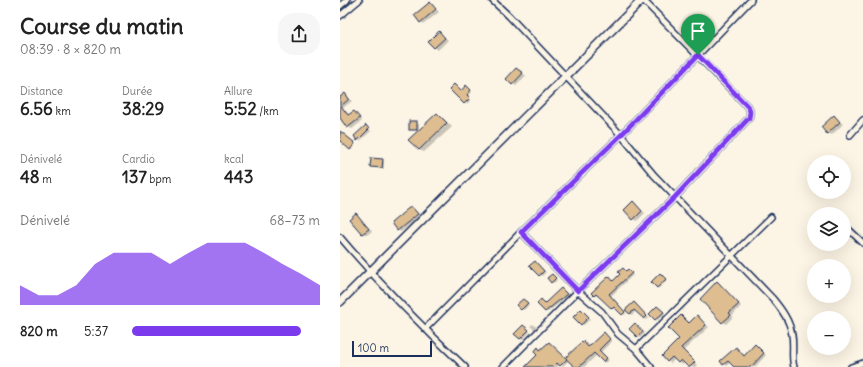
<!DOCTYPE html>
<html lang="fr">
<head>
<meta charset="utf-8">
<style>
	body { margin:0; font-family:Delius,sans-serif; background:#f6f6f6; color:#222; height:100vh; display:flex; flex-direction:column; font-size:15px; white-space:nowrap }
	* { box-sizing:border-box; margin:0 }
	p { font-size:13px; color:#767676 }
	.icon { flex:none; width:22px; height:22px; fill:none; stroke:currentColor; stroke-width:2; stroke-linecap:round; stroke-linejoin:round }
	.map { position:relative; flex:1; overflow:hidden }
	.side { display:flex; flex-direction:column; background:#fff; width:340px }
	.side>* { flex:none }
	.controls { position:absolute; left:467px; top:155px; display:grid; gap:8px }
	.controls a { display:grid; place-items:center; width:44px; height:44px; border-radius:50%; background:#fff; box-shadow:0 4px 16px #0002; font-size:20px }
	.scale { position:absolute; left:12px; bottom:10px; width:80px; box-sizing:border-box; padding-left:4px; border:2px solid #1b2f5e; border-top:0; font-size:11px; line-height:14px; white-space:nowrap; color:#1b2f5e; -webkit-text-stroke:3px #fcf5e5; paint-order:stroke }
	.pin { position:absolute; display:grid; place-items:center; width:34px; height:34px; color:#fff; margin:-41px -17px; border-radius:50% 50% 50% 0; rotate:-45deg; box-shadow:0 0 4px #0007 }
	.pin .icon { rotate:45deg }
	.round { display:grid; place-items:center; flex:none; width:42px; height:42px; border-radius:16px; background:#f6f6f6 }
	.headline { display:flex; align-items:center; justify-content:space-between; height:68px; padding:0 20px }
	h1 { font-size:22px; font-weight:800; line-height:30px }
	.stats { display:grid; grid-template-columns:repeat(3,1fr); gap:6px; height:68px; padding:4px 20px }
	.stats div { display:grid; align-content:center }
	.stats b { font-size:17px; font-weight:800 }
	.stats small { font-size:11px; font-weight:400 }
	.stats p { font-size:11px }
	.chart { height:112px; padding:8px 20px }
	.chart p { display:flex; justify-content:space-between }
	.chart svg { width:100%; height:72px; margin-top:4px; fill:#7c3aed; opacity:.7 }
	ul { padding:0 20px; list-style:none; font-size:13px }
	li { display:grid; grid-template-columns:64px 48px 1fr; align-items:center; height:30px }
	li i { height:10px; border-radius:5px; background:#7c3aed }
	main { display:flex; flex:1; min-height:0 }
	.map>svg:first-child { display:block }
	.shadow { fill:#0003 }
	.building { fill:#debd90; stroke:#1b2f5e }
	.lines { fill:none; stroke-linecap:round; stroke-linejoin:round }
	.street-casing { stroke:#1b2f5e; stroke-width:8 }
	.secondary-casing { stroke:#1b2f5e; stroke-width:10 }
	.street { stroke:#fcf5e5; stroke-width:5 }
	.secondary { stroke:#fcf5e5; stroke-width:7 }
	.route-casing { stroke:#fff; stroke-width:8 }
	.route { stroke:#7c3aed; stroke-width:5 }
</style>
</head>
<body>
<main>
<section class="side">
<div class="headline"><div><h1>Course du matin</h1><p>08:39 · 8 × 820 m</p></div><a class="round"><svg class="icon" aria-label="share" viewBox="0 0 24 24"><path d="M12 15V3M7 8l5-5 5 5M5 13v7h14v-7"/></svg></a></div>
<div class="stats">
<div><p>Distance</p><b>6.56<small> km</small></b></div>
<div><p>Durée</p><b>38:29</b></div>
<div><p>Allure</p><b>5:52<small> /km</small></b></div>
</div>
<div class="stats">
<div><p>Dénivelé</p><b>48<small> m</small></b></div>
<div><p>Cardio</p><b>137<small> bpm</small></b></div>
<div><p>kcal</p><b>443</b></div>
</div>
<div class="chart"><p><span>Dénivelé</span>68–73 m</p>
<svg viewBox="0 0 160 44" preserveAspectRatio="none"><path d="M0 44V32L10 38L20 38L30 32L40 19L50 12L60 12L70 12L80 19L90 12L100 6L110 6L120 6L130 12L140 19L150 25L160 32V44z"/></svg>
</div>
<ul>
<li><b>820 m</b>5:37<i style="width:90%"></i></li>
</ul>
</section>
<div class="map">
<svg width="523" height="367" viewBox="0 0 523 367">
	<rect width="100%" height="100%" fill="#fcf5e5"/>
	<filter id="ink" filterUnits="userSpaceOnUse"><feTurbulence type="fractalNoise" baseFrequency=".025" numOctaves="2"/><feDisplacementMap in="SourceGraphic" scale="8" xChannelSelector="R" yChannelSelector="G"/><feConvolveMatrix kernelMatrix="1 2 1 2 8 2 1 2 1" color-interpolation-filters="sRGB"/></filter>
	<g filter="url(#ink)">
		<!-- shadow -->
		<g class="shadow">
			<path d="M90 3 99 12 84 24 81 22Z"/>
			<path d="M99 32 108 40 98 50 89 42Z"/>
			<path d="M180 71 186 76 176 86 173 84Z"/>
			<path d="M128 88 132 92 128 96 131 100 127 104 125 103 121 92Z"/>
			<path d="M5 94 12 101 3 108 9 115 14 112 17 114 22 121 12 129 8 127 0 116V98Z"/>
			<path d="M97 114 102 117 112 127 84 152 79 150Z"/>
			<path d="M494 117 503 124 492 135 488 133Z"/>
			<path d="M70 122 79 124V131L70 129Z"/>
			<path d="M28 128 31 131 20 141 18 140Z"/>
			<path d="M0 133 16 144 12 150 0 140Z"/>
			<path d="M42 160 44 161V169L31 167Z"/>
			<path d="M293 203 305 213 297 221 294 219Z"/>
			<path d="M72 207 81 216 61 232 58 230Z"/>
			<path d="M16 215 19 217 32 231 27 235 23 233Z"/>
			<path d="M197 264 206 272 202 276 199 275Z"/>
			<path d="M283 269 287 272H290L293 275 271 296 286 314 285 315 276 308 274 309 272 308 258 295 256 296 254 295 269 278 274 282 282 274Z"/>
			<path d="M214 276 217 280 214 283 212 282Z"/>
			<path d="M323 276 327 281 319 288 317 287Z"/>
			<path d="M377 282 401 306 392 316 393 317 386 324 361 299Z"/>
			<path d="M223 290 228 296 208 312 206 311 205 304Z"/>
			<path d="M185 301 189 305 184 310 178 305Z"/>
			<path d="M294 303 309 318 306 320 296 311 292 315 290 313Z"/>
			<path d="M318 307 325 313 318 320 316 319Z"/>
			<path d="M243 312 250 319 244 325 242 324Z"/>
			<path d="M342 316 350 323 357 317 369 327 343 351 357 365 355 367H349L345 362 342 365 335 359 331 363 327 361 340 339Z"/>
			<path d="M193 324 198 329 196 331 190 326Z"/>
			<path d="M184 326 190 332 182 340 180 339Z"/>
			<path d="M297 326 305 333 300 338 291 329Z"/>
			<path d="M264 334 272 341 261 352 269 360 266 363 257 355 244 367H236L229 360 223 366 220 364 217 367H186L199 355 198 349 226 358 243 342 249 347Z"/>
			<path d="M415 346 426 355 415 367H395L390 362 387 366 384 364 399 350 405 356Z"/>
		</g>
		<!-- building -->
		<g class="building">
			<path d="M90 2 96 9 80 23 74 15Z"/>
			<path d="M99 31 105 38 94 48 88 42Z"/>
			<path d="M176 68 183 73 172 85 166 79Z"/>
			<path d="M114 84 121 91 126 85 131 90 127 95 130 98 124 104 109 89Z"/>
			<path d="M5 93 9 99 1 106 8 115 14 111 20 118 7 128 0 118V97Z"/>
			<path d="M97 113 107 123 79 150 68 140Z"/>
			<path d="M494 115 500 122 487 134 481 127Z"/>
			<rect x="69" y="121" width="8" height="9"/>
			<path d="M26 125 29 129 17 141 14 136Z"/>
			<path d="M0 131 15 143 10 150 0 141Z"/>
			<path d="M31 158 43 159 42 168 30 167Z"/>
			<path d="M293 201 302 211 293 220 284 210Z"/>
			<path d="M71 206 78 214 57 231 51 223Z"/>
			<path d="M16 213 29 229 22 234 9 219Z"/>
			<path d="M195 261 204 271 199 276 189 266Z"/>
			<path d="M283 268 286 271 288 269 292 273 269 294 285 312 282 315 274 307 272 309 256 294 254 296 251 293 269 276 273 281 280 274 278 272Z"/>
			<path d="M320 273 326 279 317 288 311 282Z"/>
			<path d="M212 274 216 278 211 283 207 278Z"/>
			<path d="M377 281 399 304 389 313 391 315 382 323 360 299Z"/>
			<path d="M221 288 227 294 205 312 197 304 201 299 205 303Z"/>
			<path d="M183 299 188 303 181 310 176 305Z"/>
			<path d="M294 302 307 316 304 319 294 310 290 314 285 310Z"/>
			<path d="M317 306 324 312 315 320 309 314Z"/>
			<path d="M241 309 249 317 241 325 233 317Z"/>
			<path d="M341 315 349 323 357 315 366 325 341 348 355 362 350 367H348L341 360 338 363 332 357 327 362 322 356 339 339 328 328Z"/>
			<path d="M295 323 303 332 297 337 289 329Z"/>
			<path d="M183 325 189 330 180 339 174 334Z"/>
			<path d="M264 332 270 339 259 350 267 358 263 362 254 353 239 367H235L225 358 243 341 248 347Z"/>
			<path d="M209 342 227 359 220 366 217 363 213 367H185L197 355 194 352 198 347 200 350Z"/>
			<path d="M415 344 424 353 411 367H394L388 361 383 365 380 361 396 347 404 356Z"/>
		</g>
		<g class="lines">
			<!-- street casing -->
			<g class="street-casing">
				<g id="street">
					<path d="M152 0 169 16 281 135 314 175 433 299C442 310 450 321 452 335 454 346 451 357 454 367"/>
					<path d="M0 6 7 0"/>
					<path d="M0 16 19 0"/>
					<path d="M510 135 523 120"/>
					<path d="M504 225 523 243"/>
					<path d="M181 232 238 291 262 312 278 334 296 349 311 367"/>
					<path d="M0 237C39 283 81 326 125 367"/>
					<path d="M85 329 181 232 281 135 411 0"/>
					<path d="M296 349 431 217"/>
					<path d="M163 367 238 291 335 197 409 118 410 112 409 108 303 0"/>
					<path d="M511 367 523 363"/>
				</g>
			</g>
			<!-- secondary casing -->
			<g class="secondary-casing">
				<path id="secondary" d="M0 302 302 0"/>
			</g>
			<!-- street -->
			<use href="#street" class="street"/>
			<!-- secondary -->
			<use href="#secondary" class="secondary"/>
		</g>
	</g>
	<g class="lines" filter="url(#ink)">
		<!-- route casing -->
		<g class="route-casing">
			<path id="route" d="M358 55 409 108 410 112 409 118 335 197 238 291 181 232 281 135Z"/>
		</g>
		<!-- route -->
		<use href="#route" class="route"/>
	</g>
</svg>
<div class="controls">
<a><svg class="icon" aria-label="locate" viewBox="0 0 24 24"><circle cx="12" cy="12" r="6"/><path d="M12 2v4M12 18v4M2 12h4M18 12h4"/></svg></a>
<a><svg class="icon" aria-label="layers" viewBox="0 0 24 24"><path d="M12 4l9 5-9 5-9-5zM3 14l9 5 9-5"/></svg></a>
<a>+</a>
<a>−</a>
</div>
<div class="scale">100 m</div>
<div class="pin" style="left:358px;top:55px;background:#1e9e55"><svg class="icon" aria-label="arrive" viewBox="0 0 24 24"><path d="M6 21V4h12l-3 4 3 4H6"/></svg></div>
</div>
</main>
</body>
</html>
